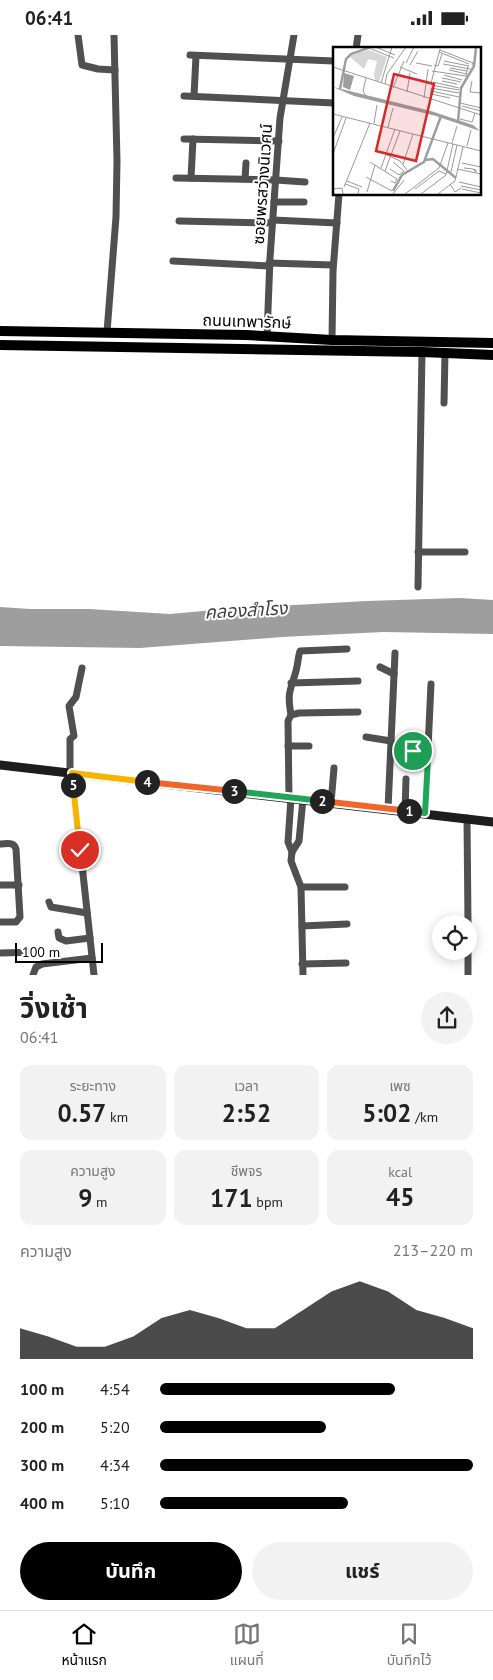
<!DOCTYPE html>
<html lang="th">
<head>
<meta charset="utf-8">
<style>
	body { margin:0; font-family:"PT Sans","Noto Sans Thai",sans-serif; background:#f2f2f2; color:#222; height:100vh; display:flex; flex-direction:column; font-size:19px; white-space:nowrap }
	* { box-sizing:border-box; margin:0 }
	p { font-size:16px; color:#767676 }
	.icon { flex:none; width:28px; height:28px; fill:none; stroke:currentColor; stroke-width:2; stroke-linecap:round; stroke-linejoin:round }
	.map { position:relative; height:940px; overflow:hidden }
	.panel { display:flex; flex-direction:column; background:#fff; flex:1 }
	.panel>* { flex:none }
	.buttons { position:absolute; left:432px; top:880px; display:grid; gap:10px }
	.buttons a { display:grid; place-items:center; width:45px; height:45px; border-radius:50%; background:#fff; box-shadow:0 2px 12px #0003; font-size:25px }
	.scale { position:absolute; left:15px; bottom:12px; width:88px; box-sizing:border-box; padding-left:5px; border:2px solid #000; border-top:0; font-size:14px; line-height:18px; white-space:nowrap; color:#000; -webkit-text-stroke:4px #fff; paint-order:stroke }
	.pin { position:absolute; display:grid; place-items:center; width:42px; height:42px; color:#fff; margin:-21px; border:2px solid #fff; border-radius:50%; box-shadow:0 1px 5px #0007 }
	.km { position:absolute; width:25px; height:25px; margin:-12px; border-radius:50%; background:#222; color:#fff; font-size:14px; line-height:25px; text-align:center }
	.round { display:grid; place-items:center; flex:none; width:52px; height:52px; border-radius:26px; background:#f2f2f2 }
	.summary { display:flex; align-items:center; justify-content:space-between; height:85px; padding:0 20px }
	h1 { font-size:28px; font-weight:700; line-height:38px }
	.figures { display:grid; grid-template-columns:repeat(3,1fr); gap:8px; height:85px; padding:5px 20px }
	.figures div { display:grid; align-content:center; border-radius:12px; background:#f2f2f2; text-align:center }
	.figures b { font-size:25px; font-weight:700 }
	.figures small { font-size:14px; font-weight:400 }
	.figures p { font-size:14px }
	.chart { height:140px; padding:10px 20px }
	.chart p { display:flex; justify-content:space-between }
	.chart svg { width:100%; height:90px; margin-top:5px; fill:#000; opacity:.7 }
	.primary-button { display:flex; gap:10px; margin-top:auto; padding:10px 20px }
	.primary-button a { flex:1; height:58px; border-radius:30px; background:#000; color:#fff; font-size:20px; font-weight:700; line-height:58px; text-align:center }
	.primary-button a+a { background:#f2f2f2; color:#222 }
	ul { padding:0 20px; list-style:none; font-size:16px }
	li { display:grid; grid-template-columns:80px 60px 1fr; align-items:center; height:38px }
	li i { height:12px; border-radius:6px; background:#000 }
	.status { display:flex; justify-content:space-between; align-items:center; height:35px; padding:0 25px; background:#fff; direction:ltr }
	.status svg { height:14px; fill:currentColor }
	.menu { display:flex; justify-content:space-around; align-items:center; height:70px; border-top:1px solid #e0e0e0; background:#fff; font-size:14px; color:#767676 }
	.menu a { display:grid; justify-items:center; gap:2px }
	.menu .active { color:#000 }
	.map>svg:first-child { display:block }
	.water { fill:#9e9e9e }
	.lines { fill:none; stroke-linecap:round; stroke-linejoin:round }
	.street { stroke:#505050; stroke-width:7 }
	.secondary { stroke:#1d1d1d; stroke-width:9 }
	.primary { stroke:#000; stroke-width:10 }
	.split-1-casing { stroke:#fff; stroke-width:10 }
	.split-2-casing { stroke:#fff; stroke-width:10 }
	.split-3-casing { stroke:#fff; stroke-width:10 }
	.split-4-casing { stroke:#fff; stroke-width:10 }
	.split-5-casing { stroke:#fff; stroke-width:10 }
	.split-6-casing { stroke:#fff; stroke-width:10 }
	.split-1 { stroke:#22a559; stroke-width:6 }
	.split-2 { stroke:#f0652b; stroke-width:6 }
	.split-3 { stroke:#22a559; stroke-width:6 }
	.split-4 { stroke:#f0652b; stroke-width:6 }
	.split-5 { stroke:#f5b400; stroke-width:6 }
	.split-6 { stroke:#f5b400; stroke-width:6 }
	.labels { text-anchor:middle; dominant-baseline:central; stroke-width:4; stroke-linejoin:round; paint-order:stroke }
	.street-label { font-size:16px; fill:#000; stroke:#fff }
	.water-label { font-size:18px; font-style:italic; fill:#3f3f3f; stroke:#fff }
	.inset-river { fill:none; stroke:#9e9e9e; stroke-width:2.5 }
	.inset-road { fill:none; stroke:#999; stroke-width:1 }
	.view { fill:#d62828; fill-opacity:0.15; stroke:#d62828; stroke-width:2.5 }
	.inset-edge { fill:none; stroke:#000; stroke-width:2.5 }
</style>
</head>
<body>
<div class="status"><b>06:41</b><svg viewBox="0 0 49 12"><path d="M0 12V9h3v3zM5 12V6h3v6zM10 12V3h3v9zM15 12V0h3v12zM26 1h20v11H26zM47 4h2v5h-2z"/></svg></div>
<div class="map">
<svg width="493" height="940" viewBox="0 0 493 940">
	<rect width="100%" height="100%" fill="#fff"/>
	<!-- water -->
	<path class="water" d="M460 563 493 565V599L383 597 282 602 140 613 0 611V572L30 574H89L170 579 225 574 367 566Z"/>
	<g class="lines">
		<!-- street -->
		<g class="street">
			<path d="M78 0 82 30 98 34 115 35"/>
			<path d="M356 14 358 0"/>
			<path d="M190 20 334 26"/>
			<path d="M184 61 334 68"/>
			<path d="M194 61 196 21"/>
			<path d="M184 104 279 106"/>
			<path d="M176 143 276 145 305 147"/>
			<path d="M191 143 193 104"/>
			<path d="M245 144 246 128"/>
			<path d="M274 167H304"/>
			<path d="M273 185 337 188"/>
			<path d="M179 186 272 188"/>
			<path d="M173 226 269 231"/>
			<path d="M269 228 333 230"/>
			<path d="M107 297 116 182 117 126 114 0"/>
			<path d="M267 301 270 223 280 83 294 0"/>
			<path d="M332 305 333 236 339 159"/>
			<path d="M444 368 445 318"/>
			<path d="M418 517H465"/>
			<path d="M418 552 422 317"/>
			<path d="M380 632 394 639"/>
			<path d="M291 648 358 646"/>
			<path d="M291 680C287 657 290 657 296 636 298 629 298 622 300 616L347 614"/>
			<path d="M366 702 391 706"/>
			<path d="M288 711H309"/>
			<path d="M411 711 413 716 428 724"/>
			<path d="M70 738V704L74 701 69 671 76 662 82 633"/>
			<path d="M72 738 94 940"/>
			<path d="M289 763 288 686 291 680 299 678 358 677"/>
			<path d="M291 763 288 807 292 817 291 826 301 852 303 940"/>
			<path d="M331 768 334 733"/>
			<path d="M388 774 395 618"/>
			<path d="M405 776 406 744"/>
			<path d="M425 778 431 649"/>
			<path d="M467 783 468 889"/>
			<path d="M0 809C6 809 14 806 16 814L20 882 16 887H0"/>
			<path d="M292 817 299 806 303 764"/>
			<path d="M0 850H19"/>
			<path d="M301 852H345"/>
			<path d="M49 867 51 872 87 878"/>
			<path d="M302 891 347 889"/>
			<path d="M58 897 59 903 66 906 90 903"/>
			<path d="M468 916V940"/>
			<path d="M0 918 38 917"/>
			<path d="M302 929 346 928"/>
			<path d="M33 940 36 932 42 929 92 923"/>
		</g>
		<!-- secondary -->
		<path class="secondary" d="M0 730 493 787"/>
		<!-- primary -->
		<g class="primary">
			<path d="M0 296 246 300 332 305 493 308"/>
			<path d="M0 310 422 317 493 320"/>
		</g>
	</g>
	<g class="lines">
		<!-- split-1 casing -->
		<g class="split-1-casing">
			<path id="split-1" d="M409 776 425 778 428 724 413 716"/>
		</g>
		<!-- split-2 casing -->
		<g class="split-2-casing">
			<path id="split-2" d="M322 766 409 776"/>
		</g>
		<!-- split-3 casing -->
		<g class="split-3-casing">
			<path id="split-3" d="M234 756 322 766"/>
		</g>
		<!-- split-4 casing -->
		<g class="split-4-casing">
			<path id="split-4" d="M147 747 234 756"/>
		</g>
		<!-- split-5 casing -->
		<g class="split-5-casing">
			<path id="split-5" d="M73 750 72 738 147 747"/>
		</g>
		<!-- split-6 casing -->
		<g class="split-6-casing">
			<path id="split-6" d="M73 750 80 815"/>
		</g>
		<!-- split-1 -->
		<use href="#split-1" class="split-1"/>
		<!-- split-2 -->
		<use href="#split-2" class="split-2"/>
		<!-- split-3 -->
		<use href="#split-3" class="split-3"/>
		<!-- split-4 -->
		<use href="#split-4" class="split-4"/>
		<!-- split-5 -->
		<use href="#split-5" class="split-5"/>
		<!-- split-6 -->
		<use href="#split-6" class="split-6"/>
	</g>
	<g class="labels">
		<!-- street labels -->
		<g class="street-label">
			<text transform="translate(262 149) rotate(-86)">ซอยพรสว่างนิเวศน์</text>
			<text transform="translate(247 286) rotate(2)">ถนนเทพารักษ์</text>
		</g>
		<!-- water labels -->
		<g class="water-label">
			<text transform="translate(246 575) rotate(-3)">คลองสำโรง</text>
		</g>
	</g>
	<!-- overview -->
	<g transform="translate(333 12)">
		<rect width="148" height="148" fill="#fff"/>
		<path d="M36 3 54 10 46 35 42 33 41 27 44 14 35 12 31 22 16 9Z" fill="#d7d7d7"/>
		<path d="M11 26 21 29 17 43 10 40ZM0 40 98 64 140 78 147 84 103 69 21 49Z" fill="#9e9e9e"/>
		<path class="inset-river" d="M7 42 13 12 18 7 38 0M125 75 128 41 141 19 143 1M92 113 100 112 123 131M60 144 69 128 91 115 108 69"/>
		<path class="inset-road" d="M45 1 62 8M38 2 61 11M107 3 140 16 139 18M106 5 136 17M111 14 136 19M73 16 81 0M83 16 99 19M110 17 137 22M77 18 85 4M101 18 105 19 109 7M0 20 148 68M67 20 84 27M117 21 134 24M116 23 134 27M99 24 133 29 135 19M111 28 129 33M33 31 30 44 33 49M109 31 128 35M109 34 124 37M139 34 137 45 148 46M100 35 126 41M48 36 59 0M93 36H98L107 2M52 37 54 27 73 0M98 38 126 43M60 41 71 14M98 44 126 50M74 45 77 26M91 51 95 22M117 51 98 47V41L126 46M127 56 148 61M129 59 148 64M0 67 148 104M127 72 139 75 142 66M41 76 44 58M55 80 60 61M0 91 9 70M119 96 124 79M134 99 138 83M0 107 13 71M54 108 67 114 74 123M37 115 64 132 62 136 58 134M129 116 148 120M70 117 80 87M48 121 62 82M131 121 140 122 143 123V125L140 122M57 122 66 128 71 124 60 115M124 122 148 127M52 124 67 84M118 125 124 98M33 130 59 144M14 134 29 140M126 135 148 140M12 137 26 142 25 147M117 137 122 145 128 141M128 139 148 143M11 140 37 76M0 142 9 141 10 147M82 142 106 124 113 127M129 142 148 146M34 145 42 118M60 147 71 133M72 147 106 121 115 96M88 147 113 128 120 97M105 147 122 134 130 100"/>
		<path class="view" d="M61 27 101 37 83 114 43 104Z"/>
		<rect width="148" height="148" class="inset-edge"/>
	</g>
</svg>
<div class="buttons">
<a><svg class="icon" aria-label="locate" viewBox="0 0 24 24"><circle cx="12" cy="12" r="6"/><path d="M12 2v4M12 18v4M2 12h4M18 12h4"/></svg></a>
</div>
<div class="scale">100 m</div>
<div class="pin" style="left:413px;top:716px;background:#1e9e55"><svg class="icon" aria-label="arrive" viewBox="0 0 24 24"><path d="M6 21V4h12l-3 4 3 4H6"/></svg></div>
<div class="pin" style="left:80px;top:815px;background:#d93025"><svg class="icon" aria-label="check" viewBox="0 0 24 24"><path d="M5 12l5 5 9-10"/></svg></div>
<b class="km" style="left:409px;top:776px">1</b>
<b class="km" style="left:322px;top:766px">2</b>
<b class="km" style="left:234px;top:756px">3</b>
<b class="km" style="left:147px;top:747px">4</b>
<b class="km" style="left:73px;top:750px">5</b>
</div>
<section class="panel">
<div class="summary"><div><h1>วิ่งเช้า</h1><p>06:41</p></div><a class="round"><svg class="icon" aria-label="share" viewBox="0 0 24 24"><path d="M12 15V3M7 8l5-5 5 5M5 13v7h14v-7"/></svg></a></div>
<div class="figures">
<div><p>ระยะทาง</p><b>0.57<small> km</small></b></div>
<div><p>เวลา</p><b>2:52</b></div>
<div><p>เพซ</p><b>5:02<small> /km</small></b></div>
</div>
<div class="figures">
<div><p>ความสูง</p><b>9<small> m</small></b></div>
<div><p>ชีพจร</p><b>171<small> bpm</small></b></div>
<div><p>kcal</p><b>45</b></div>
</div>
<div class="chart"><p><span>ความสูง</span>213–220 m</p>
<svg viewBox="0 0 160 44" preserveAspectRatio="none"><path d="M0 44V29L10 33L20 38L30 38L40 33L50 24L60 20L70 24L80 29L90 29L100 20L110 11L120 6L130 11L140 20L150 24L160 29V44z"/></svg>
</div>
<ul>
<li><b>100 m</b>4:54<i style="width:75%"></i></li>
<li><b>200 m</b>5:20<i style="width:53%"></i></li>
<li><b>300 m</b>4:34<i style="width:100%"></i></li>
<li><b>400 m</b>5:10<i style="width:60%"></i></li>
</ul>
<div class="primary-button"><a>บันทึก</a><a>แชร์</a></div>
</section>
<nav class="menu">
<a class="active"><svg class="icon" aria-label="home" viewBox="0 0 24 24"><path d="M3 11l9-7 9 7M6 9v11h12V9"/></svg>หน้าแรก</a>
<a><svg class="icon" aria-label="map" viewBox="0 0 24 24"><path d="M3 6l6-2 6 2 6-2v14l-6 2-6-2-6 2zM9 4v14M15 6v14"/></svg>แผนที่</a>
<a><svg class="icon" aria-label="saved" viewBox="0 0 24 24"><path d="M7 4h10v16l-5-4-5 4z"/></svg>บันทึกไว้</a>
</nav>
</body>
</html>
